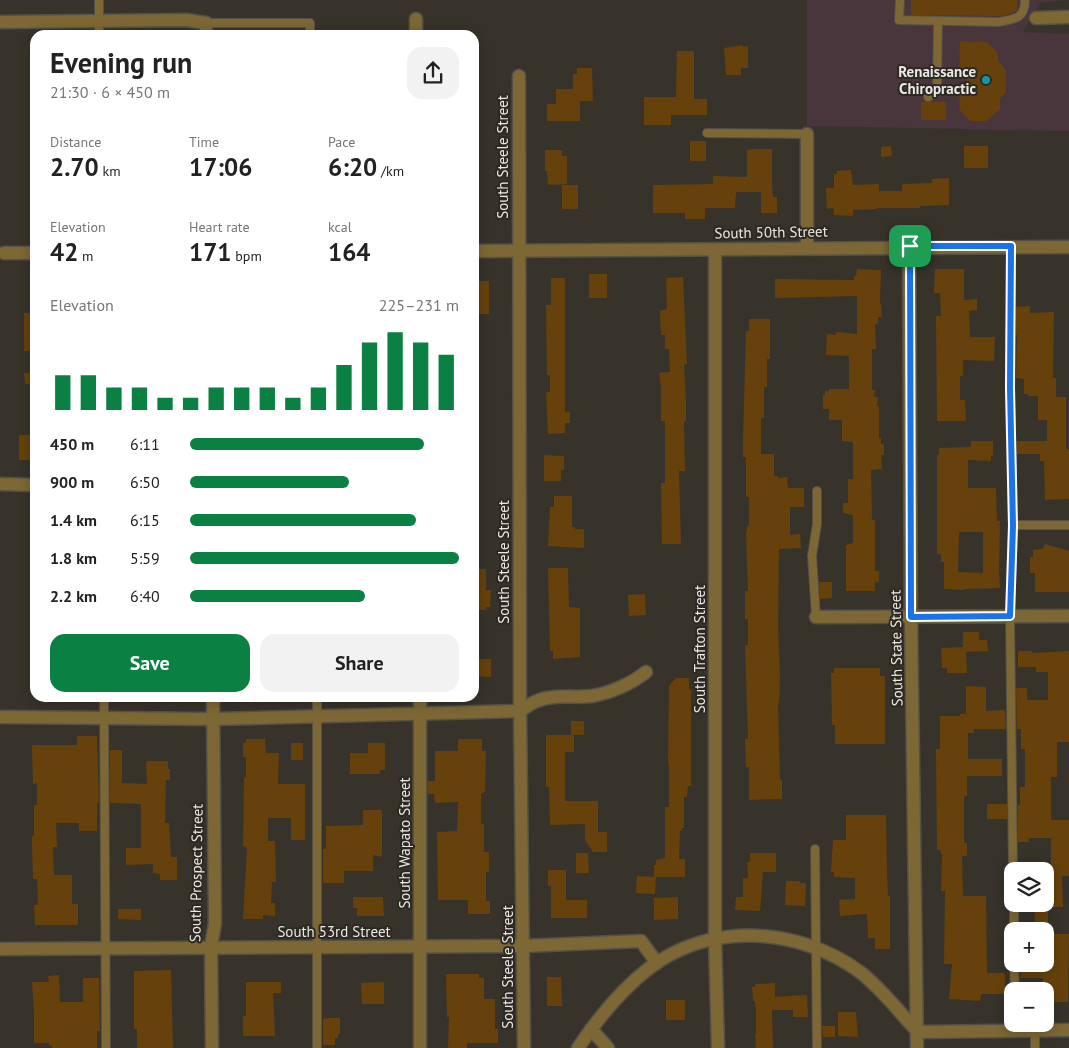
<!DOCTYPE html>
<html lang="en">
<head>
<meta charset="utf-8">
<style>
	body { margin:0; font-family:"PT Sans",sans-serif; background:#f2f2f2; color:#222; height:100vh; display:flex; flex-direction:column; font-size:19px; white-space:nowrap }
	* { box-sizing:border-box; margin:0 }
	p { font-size:16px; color:#767676 }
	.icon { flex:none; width:28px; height:28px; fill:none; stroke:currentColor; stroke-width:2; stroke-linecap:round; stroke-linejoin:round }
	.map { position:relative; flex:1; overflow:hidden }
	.sheet { position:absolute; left:30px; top:30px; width:449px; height:672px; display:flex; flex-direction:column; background:#fff; border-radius:15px; box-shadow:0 2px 12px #0003 }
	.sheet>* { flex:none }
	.fabs { position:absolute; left:1004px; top:862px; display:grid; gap:10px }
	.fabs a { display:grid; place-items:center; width:50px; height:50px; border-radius:10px; background:#fff; box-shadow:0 2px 12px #0003; font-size:25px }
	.pin { position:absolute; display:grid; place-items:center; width:42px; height:42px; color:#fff; margin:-21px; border-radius:10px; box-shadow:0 2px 8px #0006 }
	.round { display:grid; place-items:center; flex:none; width:52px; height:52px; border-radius:15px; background:#f2f2f2 }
	.summary { display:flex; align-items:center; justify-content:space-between; height:85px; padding:0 20px }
	h1 { font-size:28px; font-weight:800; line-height:38px }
	.metrics { display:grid; grid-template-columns:repeat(3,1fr); gap:8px; height:85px; padding:5px 20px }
	.metrics div { display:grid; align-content:center }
	.metrics b { font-size:25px; font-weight:800 }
	.metrics small { font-size:14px; font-weight:400 }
	.metrics p { font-size:14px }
	.chart { height:140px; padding:10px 20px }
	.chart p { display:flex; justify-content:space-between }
	.chart svg { width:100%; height:90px; margin-top:5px; stroke:#0b8043; stroke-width:6 }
	.button { display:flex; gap:10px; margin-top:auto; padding:10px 20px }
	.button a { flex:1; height:58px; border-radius:15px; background:#0b8043; color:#fff; font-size:20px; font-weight:800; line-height:58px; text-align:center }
	.button a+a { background:#f2f2f2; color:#222 }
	ul { padding:0 20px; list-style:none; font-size:16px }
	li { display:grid; grid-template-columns:80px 60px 1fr; align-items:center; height:38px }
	li i { height:12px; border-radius:6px; background:#0b8043 }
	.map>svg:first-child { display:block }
	.commercial { fill:#49353c }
	.building { fill:#66410b; fill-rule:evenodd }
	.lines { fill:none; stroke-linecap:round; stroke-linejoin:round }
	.service-casing { stroke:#545048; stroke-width:10 }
	.minor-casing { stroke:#545048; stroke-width:15 }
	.tertiary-casing { stroke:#545048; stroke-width:15 }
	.service { stroke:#7c6735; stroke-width:8 }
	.minor { stroke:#7c6735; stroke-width:12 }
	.tertiary { stroke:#7c6735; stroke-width:12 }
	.route-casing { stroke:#fff; stroke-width:10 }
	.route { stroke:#1a73e8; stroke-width:6 }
	.culture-dot { fill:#0f9aa8; stroke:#2d2922; stroke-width:2 }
	.labels { text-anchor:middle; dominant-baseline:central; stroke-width:4; stroke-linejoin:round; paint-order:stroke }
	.poi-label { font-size:15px; font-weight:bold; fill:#eae8e3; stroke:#2d2922; text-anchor:end }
	.street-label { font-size:15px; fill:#eae8e3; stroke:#2d2922 }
</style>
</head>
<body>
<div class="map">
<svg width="1069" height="1048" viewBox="0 0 1069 1048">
	<rect width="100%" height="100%" fill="#37332b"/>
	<!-- commercial -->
	<path class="commercial" d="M807 0H1069L1041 2 1023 32 1069 34V131L807 126Z"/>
	<!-- building -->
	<g class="building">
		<path d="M911 0H1017V10L1012 13 1001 16 911 15Z"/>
		<path d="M960 41 987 42 998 53V61L1006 70V93L1000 98V109L986 121H970L959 109 960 93 966 86V75L959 69Z"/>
		<path d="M743 45V47L748 46V68H741V75H726L724 48Z"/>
		<path d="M677 51H694V99H707V115H671V125H644V97H676Z"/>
		<path d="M577 68H592L593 101H580V121H547V104H556V89H573V74H577Z"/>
		<rect x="921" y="102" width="25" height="18"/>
		<rect x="690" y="141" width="16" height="20"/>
		<path d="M891 146 892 156 881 157V147Z"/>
		<rect x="964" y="146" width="24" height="22"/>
		<path d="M754 149H772V184L773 197H777V213H761V192H736L735 208H705V219H685V213H653V185L713 184V176L747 177V150Z"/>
		<path d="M545 150H562V156H567V184L548 185 547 171H545Z"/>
		<path d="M851 170 853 185 879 184V191H902V184L932 183V179L949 178V205L920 206V208H877V209L853 210V216L834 215V208L827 209 826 188H834V174H837V171Z"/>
		<rect x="562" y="185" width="16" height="24"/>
		<path d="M857 269 881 270 880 304H881L882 317H878V324H875L876 349H872V390H875L874 397H878L877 406H879V438H881V444H884V455H881L882 469 871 470 872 520H875V571H879V582H875V591H846V545L853 543V515L843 513V503H848V479H853V442L842 441V420H829V409H823V395H825V391H829V389H849V356L826 355 827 334 836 335V332L857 334V296L775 298V279L854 280V276H856Z"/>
		<path d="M935 269H964V300L977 299V310L969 311 970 337H995L994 361 963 360V376H960V400H965L966 421H937L936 316H941L940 293H934Z"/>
		<rect x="589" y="274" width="18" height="24"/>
		<path d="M683 277 687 364 684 365 686 399V421H684L685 471H679L681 544H662L661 483H665V421H661V388L659 373 670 372 669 349H665V335H661L660 311 667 309 666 278Z"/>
		<path d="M551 278H565V412H570V423H565V433L548 434 546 392H550V375H547L546 305H551Z"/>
		<path d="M474 281H489V314H478L477 305H474Z"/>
		<path d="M1030 306V313L1054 312 1053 378H1056V397H1066V449H1069V499L1045 500 1044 461H1040V454H1017V441H1047V420H1038V396H1028V394H1024V379L1016 378 1017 335H1016V307Z"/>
		<rect x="24" y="313" width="11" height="38"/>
		<path d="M749 319H770V359H767V387H764V418H761V454H774V476H778V478L787 477 788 488H804V507H790V535L800 534 801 548 779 549 778 627 780 678 779 703H778L780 780H782V799L749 800V767H746L745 739H748L745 645H748V619H745V591H748L746 535 747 526H749V497H746V457H743V440L746 331H749Z"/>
		<path d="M24 373H35V384H25Z"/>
		<rect x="19" y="435" width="16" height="25"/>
		<path d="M971 441H993V456H991V461L968 460V488H996L997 521H1000L999 572 1000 588 964 589V590L944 589V562H941V554H937V455H939V449L940 448 971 447ZM959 532H983V573L958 572Z"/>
		<path d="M544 455 564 456V470H561V481H544Z"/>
		<path d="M554 496H572V527H575V529H584V548L548 546 550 507H554Z"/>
		<path d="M1045 544 1069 551V592H1035V573H1030V557H1033V550L1043 549Z"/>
		<path d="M548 568H568L569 607 580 608V657L553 659V651H550Z"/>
		<path d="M474 569H486V590H491L490 607H486V610H474Z"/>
		<path d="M819 582H832V598L820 599Z"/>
		<path d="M645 594 646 615 629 616 628 595Z"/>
		<path d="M963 632H979V640H987L988 651 966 652 967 673H947V668H942L941 648 963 647Z"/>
		<path d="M1018 651H1032V653L1069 651V742H1057V777H1051V820H1069V876H1062L1063 907H1048V922H1035L1034 904H1045V894H1051V838H1029V842H1018V805H1020V787H1025V749H1021V729H1017L1016 688H1027V700H1048V672H1036V667H1018Z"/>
		<path d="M474 659H491V677L474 676Z"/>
		<path d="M834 668H880V676H885V744H835V725H832L831 673H834Z"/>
		<path d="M676 678H689V690H691V786H688L687 797H684V828H682V831H680L679 859H685V877H654V865H656V860L665 858V807H669V765H668L669 686Z"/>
		<path d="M966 686 986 687V711L1005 710 1006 729H974V733H968V759H1002V776H967V796H964V843H967V856H962L963 896H986L987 973H1005V994H981L980 1001 949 999 952 964H944L945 891H941L942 855 940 850H937L936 749H940V716H960V714H966Z"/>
		<path d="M571 721H584V735H574V752H565V801H598V832H607V852H593L585 840V824L550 825 549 787H546V735H571Z"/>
		<path d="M77 736H97L99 803H97V831H79V823H56L57 847H53L54 875H72V904H78V925H35L34 905H38L37 879H33L32 841V836H34V805H37V783L33 784 32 745H77Z"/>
		<path d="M246 739H265L266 753H279L278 784H305V840H291V818H268V841H275L276 882H272L271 903H275V916L263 915V919H243L247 849 246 847 243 846 244 778H246V757H243V743H246Z"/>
		<path d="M458 739H482V751H486L485 792 481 794V824H484V852H489V872H486V901H490V914H468V900H438L437 832 457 831 458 802 435 803 434 794H428V781H435V751H458Z"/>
		<rect x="291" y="743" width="12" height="17"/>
		<path d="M368 743H385V770H380V774H350V753H368Z"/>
		<path d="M110 750H122V783L147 784 146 761H168V769H170V780H166L165 823H169L171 857H177V880H160V874L153 873V864L126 865V848H141V804L110 803Z"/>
		<rect x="987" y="804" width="20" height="15"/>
		<path d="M363 810H382V857L373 855V871H344V883H323V849H326V826L363 825Z"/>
		<path d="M846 815H886L887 873 888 896H890V949H875V938H868L867 914 840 916 839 900 855 899V878L834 877V872H831L833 840H846Z"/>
		<path d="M576 853H588L589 873H576Z"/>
		<path d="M750 853H776V872H763L760 911 735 910 736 897H743V878H748L747 862H750Z"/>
		<path d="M548 870H566V900H587V918H551V886H548Z"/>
		<path d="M637 876 656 877 655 894 636 893Z"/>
		<path d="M786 881H800V883H806L805 906 785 905Z"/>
		<path d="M353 897H383L384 916H357V908H353Z"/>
		<path d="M678 897V919L654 920V898Z"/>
		<path d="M118 909H141V920L118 919Z"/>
		<path d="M1053 934H1069L1068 1002H1048V982H1043V978H1021L1020 964H1045V956L1053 955Z"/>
		<path d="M171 970 173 1048H137V1029H134V971Z"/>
		<path d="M446 974H479V978H484V999H495V1029H498V1043H467V1048H448L449 1017H447Z"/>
		<path d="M59 975 60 1002H83V978H99L100 1031H97V1048H52V1046H49V1043H34V1013L32 982H49L48 976Z"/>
		<path d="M547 977H561L562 1006H547Z"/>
		<path d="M246 982H281V993H273L275 1036H243V1016H246Z"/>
		<path d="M384 982V1004H362L361 983Z"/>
		<path d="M775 983V997L807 995 808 1017H793V1010H772L773 1048H756L755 1034H756V1011L755 1001H753L752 987H755V984Z"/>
		<rect x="666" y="1000" width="19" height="20"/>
		<path d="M838 1012H856L858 1037 838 1036Z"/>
		<path d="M329 1018H340V1034H338V1038H335V1045H323V1019Z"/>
		<path d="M822 1026H835V1037H823Z"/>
	</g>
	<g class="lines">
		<!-- service casing -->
		<g class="service-casing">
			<g id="service">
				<path d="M99 0V35"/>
				<path d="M900 0 899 20 998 22C1015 19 1025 19 1025 0"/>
				<path d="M206 23H310V35"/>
				<path d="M928 97 937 91 938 21"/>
				<path d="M707 133 807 134"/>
				<path d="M1011 247 1010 388 1013 525 1010 616 1013 871"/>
				<path d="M1013 525H1069"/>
				<path d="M816 617 812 556 817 524V491"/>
				<path d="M104 698 106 1048"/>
				<path d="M317 698V1048"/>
				<path d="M815 849 817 1048"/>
				<path d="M1014 904V931"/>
				<path d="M1014 964 1015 991"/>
				<path d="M1035 1031V1048"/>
			</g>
		</g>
		<!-- minor casing -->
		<g class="minor-casing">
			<g id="minor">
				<path d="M1036 18 1069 17"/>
				<path d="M416 19V35"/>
				<path d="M0 22 186 20 206 23V35"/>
				<path d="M519 76 520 711 524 1048"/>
				<path d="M909 247 911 617 917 1048"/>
				<path d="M807 248V134"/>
				<path d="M715 250V938L718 1048"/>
				<path d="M474 251 1069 247"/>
				<path d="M4 253H35"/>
				<path d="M0 484 35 485"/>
				<path d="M816 617 1069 616"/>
				<path d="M420 698V1048"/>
				<path d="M0 717 213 719 520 711C525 708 531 703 537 701 554 694 574 698 592 696 610 693 631 684 646 672"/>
				<path d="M0 949 523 946 641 941 657 963"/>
				<path d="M591 1029 608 1048"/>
				<path d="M212 1048 211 947 215 923 213 698"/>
			</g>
		</g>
		<!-- tertiary casing -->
		<g class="tertiary-casing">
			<path id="tertiary" d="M578 1048C598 1018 620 991 648 969 710 921 799 927 860 972 882 989 899 1012 918 1032L1069 1030"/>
		</g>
		<!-- service -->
		<use href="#service" class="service"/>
		<!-- minor -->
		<use href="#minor" class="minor"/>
		<!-- tertiary -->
		<use href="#tertiary" class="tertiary"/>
	</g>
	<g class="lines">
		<!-- route casing -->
		<g class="route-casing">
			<path id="route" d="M910 246H1011L1010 388 1013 526 1010 616 911 617Z"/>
		</g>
		<!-- route -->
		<use href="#route" class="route"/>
	</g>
	<!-- markers -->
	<circle class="culture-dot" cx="986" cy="80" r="5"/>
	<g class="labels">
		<!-- poi labels -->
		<g class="poi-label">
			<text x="976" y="71">Renaissance<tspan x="976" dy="17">Chiropractic</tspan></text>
		</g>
		<!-- street labels -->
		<g class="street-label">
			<text transform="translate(502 157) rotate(-90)">South Steele Street</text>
			<text transform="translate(771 232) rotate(-1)">South 50th Street</text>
			<text transform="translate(503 562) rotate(-90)">South Steele Street</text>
			<text transform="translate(896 648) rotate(-91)">South State Street</text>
			<text transform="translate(699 649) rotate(-90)">South Trafton Street</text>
			<text transform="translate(404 843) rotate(-90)">South Wapato Street</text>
			<text transform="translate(196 873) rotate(-89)">South Prospect Street</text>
			<text x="334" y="931">South 53rd Street</text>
			<text transform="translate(507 967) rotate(-90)">South Steele Street</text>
		</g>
	</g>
</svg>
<div class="fabs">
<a><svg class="icon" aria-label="layers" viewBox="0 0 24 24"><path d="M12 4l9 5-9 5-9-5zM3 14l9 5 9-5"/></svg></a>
<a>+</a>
<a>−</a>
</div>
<div class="pin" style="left:910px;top:246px;background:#1e9e55"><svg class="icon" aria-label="arrive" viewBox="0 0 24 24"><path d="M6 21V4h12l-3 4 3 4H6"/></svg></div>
<section class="sheet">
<div class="summary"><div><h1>Evening run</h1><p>21:30 · 6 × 450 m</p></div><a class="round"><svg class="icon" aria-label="share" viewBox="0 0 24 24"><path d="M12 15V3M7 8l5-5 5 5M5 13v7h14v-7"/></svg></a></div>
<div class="metrics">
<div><p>Distance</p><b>2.70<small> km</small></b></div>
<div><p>Time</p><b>17:06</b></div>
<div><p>Pace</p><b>6:20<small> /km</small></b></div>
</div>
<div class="metrics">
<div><p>Elevation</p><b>42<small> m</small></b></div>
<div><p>Heart rate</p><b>171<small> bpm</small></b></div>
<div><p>kcal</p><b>164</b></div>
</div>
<div class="chart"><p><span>Elevation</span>225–231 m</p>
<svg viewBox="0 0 160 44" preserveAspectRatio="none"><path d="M5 44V27M15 44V27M25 44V33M35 44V33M45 44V38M55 44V38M65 44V33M75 44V33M85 44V33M95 44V38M105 44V33M115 44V22M125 44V11M135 44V6M145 44V11M155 44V17"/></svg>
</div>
<ul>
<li><b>450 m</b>6:11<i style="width:87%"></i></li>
<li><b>900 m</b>6:50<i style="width:59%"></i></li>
<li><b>1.4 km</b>6:15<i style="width:84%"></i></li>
<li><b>1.8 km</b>5:59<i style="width:100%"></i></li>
<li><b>2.2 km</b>6:40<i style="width:65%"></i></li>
</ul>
<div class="button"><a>Save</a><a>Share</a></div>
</section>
</div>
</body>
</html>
